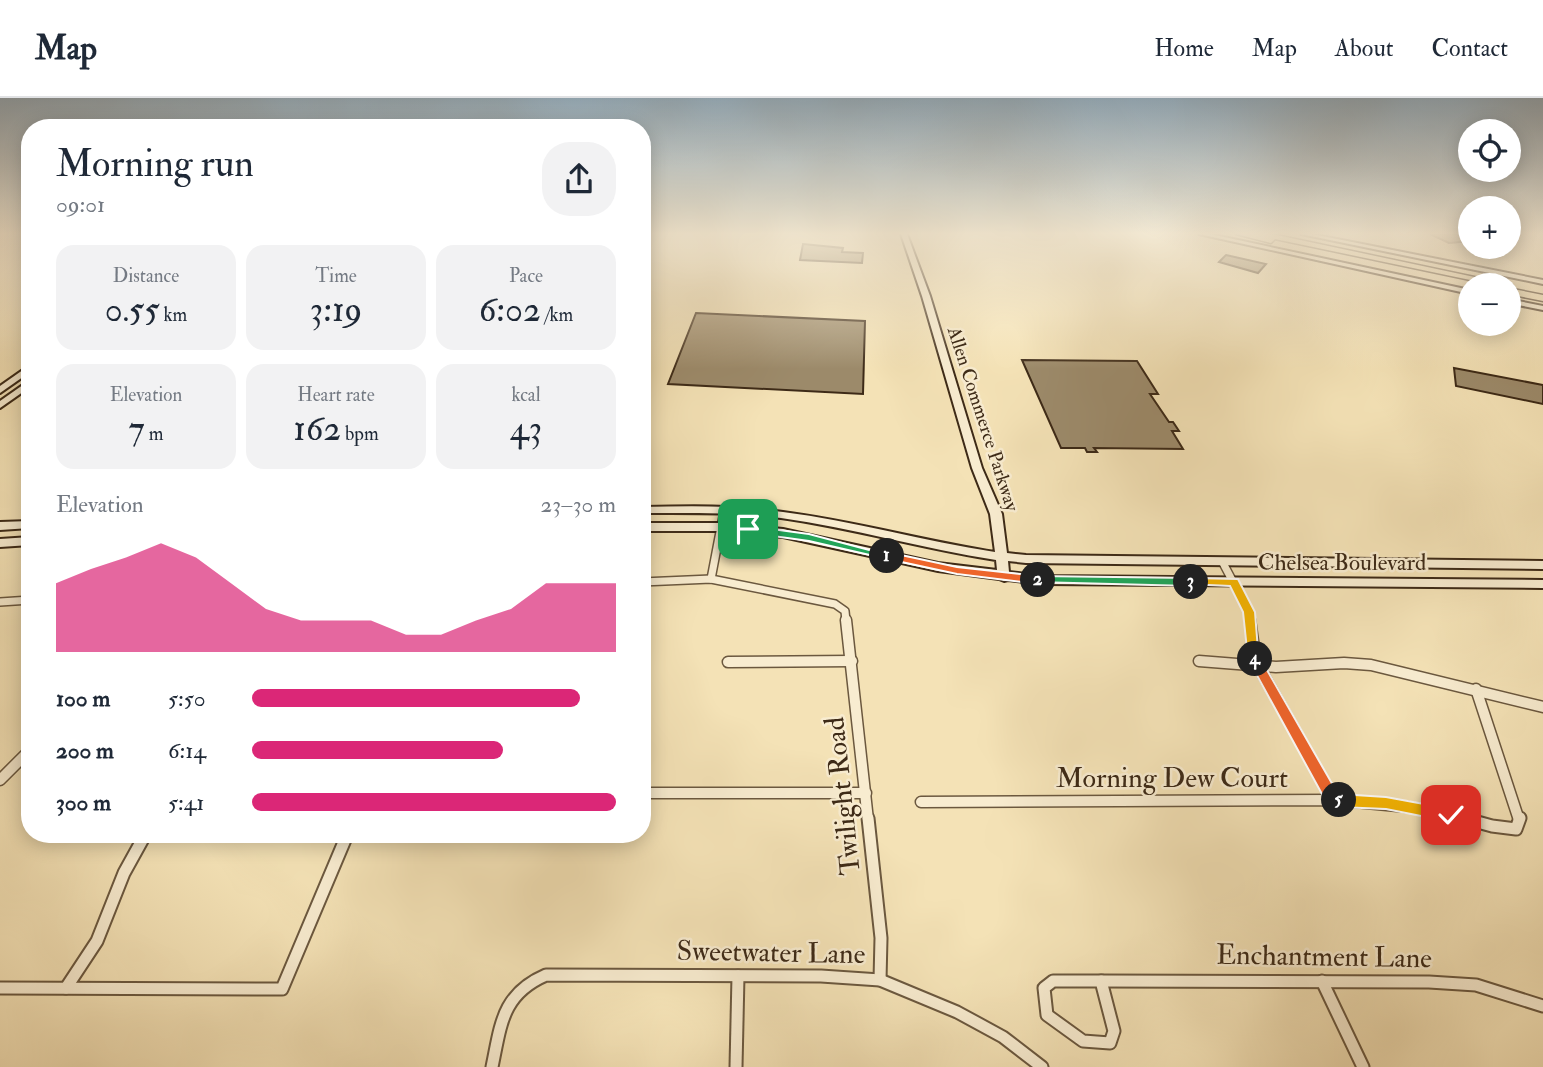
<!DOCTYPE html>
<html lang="en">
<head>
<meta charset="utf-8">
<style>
	body { margin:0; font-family:"IM FELL Double Pica",serif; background:#f2f2f3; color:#1f2937; height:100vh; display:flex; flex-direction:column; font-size:26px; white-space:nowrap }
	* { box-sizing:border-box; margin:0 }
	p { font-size:23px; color:#747a83 }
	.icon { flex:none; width:38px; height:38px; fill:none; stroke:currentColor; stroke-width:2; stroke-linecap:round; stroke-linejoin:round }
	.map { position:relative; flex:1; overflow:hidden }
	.details { position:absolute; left:21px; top:21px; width:630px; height:724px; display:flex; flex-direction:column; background:#fff; border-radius:28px; box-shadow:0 4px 18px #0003 }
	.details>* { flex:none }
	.tools { position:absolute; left:1458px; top:21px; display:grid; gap:14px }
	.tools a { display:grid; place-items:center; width:63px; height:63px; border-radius:50%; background:#fff; box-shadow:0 4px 18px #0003; font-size:35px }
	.pin { position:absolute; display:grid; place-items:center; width:60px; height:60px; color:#fff; margin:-30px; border-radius:14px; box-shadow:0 4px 10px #0006 }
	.km { position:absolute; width:35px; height:35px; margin:-18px; border-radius:50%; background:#222; color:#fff; font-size:19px; line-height:35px; text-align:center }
	.round { display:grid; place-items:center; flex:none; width:74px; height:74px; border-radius:28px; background:#f2f2f3 }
	.overview { display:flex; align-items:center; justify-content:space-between; height:119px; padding:0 35px }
	h1 { font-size:38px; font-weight:600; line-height:52px }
	.figures { display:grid; grid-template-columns:repeat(3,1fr); gap:10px; height:119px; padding:7px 35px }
	.figures div { display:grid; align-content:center; border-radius:18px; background:#f2f2f3; text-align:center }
	.figures b { font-size:35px; font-weight:600 }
	.figures small { font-size:19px; font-weight:400 }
	.figures p { font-size:19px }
	.chart { height:196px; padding:14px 35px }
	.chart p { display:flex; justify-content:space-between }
	.chart svg { width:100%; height:126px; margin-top:7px; fill:#db2777; opacity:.7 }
	ul { padding:0 35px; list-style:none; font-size:23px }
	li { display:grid; grid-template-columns:112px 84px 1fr; align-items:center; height:52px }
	li i { height:18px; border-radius:9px; background:#db2777 }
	header { display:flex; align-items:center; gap:42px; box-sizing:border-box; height:98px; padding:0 35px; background:#fff; border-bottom:2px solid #e0e1e3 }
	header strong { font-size:33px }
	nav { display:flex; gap:38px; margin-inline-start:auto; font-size:24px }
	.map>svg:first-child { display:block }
	.building { fill:#9c8a6a; stroke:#3d2a17; stroke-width:2 }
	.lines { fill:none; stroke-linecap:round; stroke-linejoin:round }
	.street-far2-casing { stroke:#6b583f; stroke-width:10 }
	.street-far1-casing { stroke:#6b583f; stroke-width:13 }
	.street-casing { stroke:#6b583f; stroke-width:15 }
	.secondary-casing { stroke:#3d2a17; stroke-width:4 }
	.highway-casing { stroke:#3d2a17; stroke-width:3 }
	.street-far2 { stroke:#f8ecd0; stroke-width:7 }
	.street-far1 { stroke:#f8ecd0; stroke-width:10 }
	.street { stroke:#f8ecd0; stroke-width:11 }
	.secondary { fill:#f8ecd0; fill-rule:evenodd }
	.highway { fill:#f4e2b6; fill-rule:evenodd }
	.split-1 { fill:#22a559; stroke:#fff; stroke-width:2 }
	.split-2 { fill:#f0652b; stroke:#fff; stroke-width:2 }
	.split-3 { fill:#22a559; stroke:#fff; stroke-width:2 }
	.split-4 { fill:#f5b400; stroke:#fff; stroke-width:2 }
	.split-5 { fill:#f0652b; stroke:#fff; stroke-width:2 }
	.split-6 { fill:#f5b400; stroke:#fff; stroke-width:2 }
	.labels { text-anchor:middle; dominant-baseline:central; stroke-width:5; stroke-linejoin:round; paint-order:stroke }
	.far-street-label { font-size:19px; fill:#3d2a17; stroke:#f8ecd0 }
	.street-label { font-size:23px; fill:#3d2a17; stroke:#f8ecd0 }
	.near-street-label { font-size:28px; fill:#3d2a17; stroke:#f8ecd0 }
</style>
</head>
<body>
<header>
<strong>Map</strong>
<nav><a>Home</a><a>Map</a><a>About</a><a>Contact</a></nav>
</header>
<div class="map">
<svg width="1543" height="969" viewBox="0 0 1543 969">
	<rect width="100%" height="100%" fill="#f4e2b6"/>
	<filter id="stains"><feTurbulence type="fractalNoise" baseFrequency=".00286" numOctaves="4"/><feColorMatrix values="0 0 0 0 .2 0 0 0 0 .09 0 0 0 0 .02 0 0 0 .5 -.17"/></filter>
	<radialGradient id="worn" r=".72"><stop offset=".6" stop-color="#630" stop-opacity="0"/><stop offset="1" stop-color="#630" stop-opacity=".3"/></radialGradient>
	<!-- building -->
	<g class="building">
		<path d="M1430 136H1470V143L1449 145Z"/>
		<path d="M803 146 843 150 842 154 863 155 862 165 800 162Z"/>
		<path d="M1226 157 1266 166 1258 175 1219 164Z"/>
		<path d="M696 215 865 223 863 296 668 286Z"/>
		<path d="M1022 262 1137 263 1158 296H1150L1169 324H1173L1179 333H1172L1183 351 1094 350 1097 354H1087L1085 350H1061Z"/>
		<path d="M1454 270 1543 287V306L1456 288Z"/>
	</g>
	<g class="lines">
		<!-- street-far2 casing -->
		<g class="street-far2-casing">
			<g id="street-far2">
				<path d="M1223 465 1249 514 1250 523"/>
				<path d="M711 481 724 413"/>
				<path d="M642 484 711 481 835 506 845 513 846 523"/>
				<path d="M0 504 30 502"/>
			</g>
		</g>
		<!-- street-far1 casing -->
		<g class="street-far1-casing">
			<g id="street-far1">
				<path d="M846 522 868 722"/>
				<path d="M1250 522 1256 564 1334 702"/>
				<path d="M1199 563 1276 569 1344 565 1371 567 1543 609"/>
				<path d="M728 564 852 563"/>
				<path d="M1476 591 1519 722"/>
				<path d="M0 682 30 652"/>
				<path d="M642 695H866"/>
				<path d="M921 704 1334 702 1408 709 1469 722"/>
			</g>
		</g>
		<!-- street casing -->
		<g class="street-casing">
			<g id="street">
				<path d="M868 720 881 840 880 882"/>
				<path d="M1463 720 1492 728 1516 731 1520 720"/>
				<path d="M1053 883H1101L1114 933 1110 945 1083 943 1047 917 1044 890Z"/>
				<path d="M1101 883 1429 884 1476 887 1543 908"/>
				<path d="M1322 883 1363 969"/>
				<path d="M0 890 282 891 347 737"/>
				<path d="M66 890 97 843 124 775 145 737"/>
				<path d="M492 969C501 926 502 896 546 877L821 878 880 882 957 914 1003 939 1042 969"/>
				<path d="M736 969 738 878"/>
			</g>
		</g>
		<!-- secondary casing -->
		<g class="secondary-casing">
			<g id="secondary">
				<path d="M901 136H907L930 198 982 370 1002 416 1007 455 1026 457 1543 463V471L1026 465 1008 463 1009 474 1043 478 1543 482V490L1043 486 1008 482 1004 483 999 481 938 473 783 439 721 433H642V425H721L783 431 938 465 997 472 996 462C924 451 853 430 781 420 735 414 688 415 642 415V409C689 408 736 407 783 414 854 423 924 443 995 454L990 416 972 370 922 198Z"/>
				<path d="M1199 136H1210L1470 192V196Z"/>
				<path d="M1301 136H1312L1543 182V186Z"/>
				<path d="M1508 201 1543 208V212L1508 205Z"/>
				<path d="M30 267V274L0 295V288Z"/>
				<path d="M30 282V289L0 310V303Z"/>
				<path d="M30 423V430L0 432V424Z"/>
				<path d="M30 439V447L0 449V441Z"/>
			</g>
		</g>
		<!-- highway casing -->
		<g class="highway-casing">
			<g id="highway">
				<path d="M1236 136H1272L1512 187 1508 189V187H1494L1275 141 1271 145Z"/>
				<path d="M1508 190 1543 197V203L1508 196Z"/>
			</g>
		</g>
		<!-- street-far2 -->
		<use href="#street-far2" class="street-far2"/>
		<!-- street-far1 -->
		<use href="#street-far1" class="street-far1"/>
		<!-- street -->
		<use href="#street" class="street"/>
		<!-- secondary -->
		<use href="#secondary" class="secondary"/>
		<!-- highway -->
		<use href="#highway" class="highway"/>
	</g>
	<!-- sky -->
	<linearGradient id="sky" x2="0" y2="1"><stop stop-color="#94adbe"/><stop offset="0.5" stop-color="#faf2de"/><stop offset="1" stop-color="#faf2de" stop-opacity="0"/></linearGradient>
	<rect width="1543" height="271" fill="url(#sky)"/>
	<!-- split-1 -->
	<path class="split-1" d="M748 428 809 436 892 458 887 461 809 443 744 434 742 431Z"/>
	<!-- split-2 -->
	<path class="split-2" d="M887 454 957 469 1038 478 1043 482 1038 486 957 476 883 460 881 458Z"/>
	<!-- split-3 -->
	<path class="split-3" d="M1038 478 1191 480 1196 484 1191 488 1034 484V479Z"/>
	<!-- split-4 -->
	<path class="split-4" d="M1191 480 1238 481 1255 514 1259 565 1255 566 1248 561 1243 514 1230 488 1187 486V481Z"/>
	<!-- split-5 -->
	<path class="split-5" d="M1255 557 1259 558 1338 696 1345 698 1347 702 1345 707H1328L1248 561Z"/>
	<!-- split-6 -->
	<path class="split-6" d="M1339 696 1386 699 1451 711 1459 717 1451 724 1386 711 1339 709 1332 702Z"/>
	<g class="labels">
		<!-- far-street labels -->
		<g class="far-street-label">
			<text transform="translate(983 321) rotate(72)">Allen Commerce Parkway</text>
		</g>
		<!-- street labels -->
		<g class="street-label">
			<text x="1342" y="464">Chelsea Boulevard</text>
		</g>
		<!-- near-street labels -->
		<g class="near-street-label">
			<text x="1172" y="680">Morning Dew Court</text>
			<text transform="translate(843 698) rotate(-96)">Twilight Road</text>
			<text transform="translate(771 855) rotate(1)">Sweetwater Lane</text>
			<text transform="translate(1324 859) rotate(1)">Enchantment Lane</text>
		</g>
	</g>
	<rect width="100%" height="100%" filter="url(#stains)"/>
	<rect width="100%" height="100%" fill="url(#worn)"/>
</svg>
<div class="tools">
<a><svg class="icon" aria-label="locate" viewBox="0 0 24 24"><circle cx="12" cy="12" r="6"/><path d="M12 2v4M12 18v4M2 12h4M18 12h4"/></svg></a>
<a>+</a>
<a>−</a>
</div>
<div class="pin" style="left:748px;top:431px;background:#1e9e55"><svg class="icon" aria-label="arrive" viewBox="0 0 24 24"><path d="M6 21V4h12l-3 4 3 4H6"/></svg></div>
<div class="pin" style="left:1451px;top:717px;background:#d93025"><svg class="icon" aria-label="check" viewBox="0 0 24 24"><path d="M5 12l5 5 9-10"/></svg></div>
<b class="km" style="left:887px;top:458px">1</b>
<b class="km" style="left:1038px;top:482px">2</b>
<b class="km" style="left:1191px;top:484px">3</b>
<b class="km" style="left:1255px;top:561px">4</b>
<b class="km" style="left:1339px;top:702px">5</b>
<section class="details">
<div class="overview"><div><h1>Morning run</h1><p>09:01</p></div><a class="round"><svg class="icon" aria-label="share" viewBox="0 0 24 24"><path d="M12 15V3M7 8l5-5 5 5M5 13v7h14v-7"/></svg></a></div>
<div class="figures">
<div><p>Distance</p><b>0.55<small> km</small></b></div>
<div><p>Time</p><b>3:19</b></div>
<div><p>Pace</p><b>6:02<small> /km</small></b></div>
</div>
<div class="figures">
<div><p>Elevation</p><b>7<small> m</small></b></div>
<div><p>Heart rate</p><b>162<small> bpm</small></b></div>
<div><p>kcal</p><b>43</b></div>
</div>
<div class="chart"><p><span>Elevation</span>23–30 m</p>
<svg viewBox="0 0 160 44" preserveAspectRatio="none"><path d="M0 44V20L10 15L20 11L30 6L40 11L50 20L60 29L70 33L80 33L90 33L100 38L110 38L120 33L130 29L140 20L150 20L160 20V44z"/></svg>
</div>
<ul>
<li><b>100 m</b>5:50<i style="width:90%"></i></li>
<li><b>200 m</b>6:14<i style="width:69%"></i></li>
<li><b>300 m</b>5:41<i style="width:100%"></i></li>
</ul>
</section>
</div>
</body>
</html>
